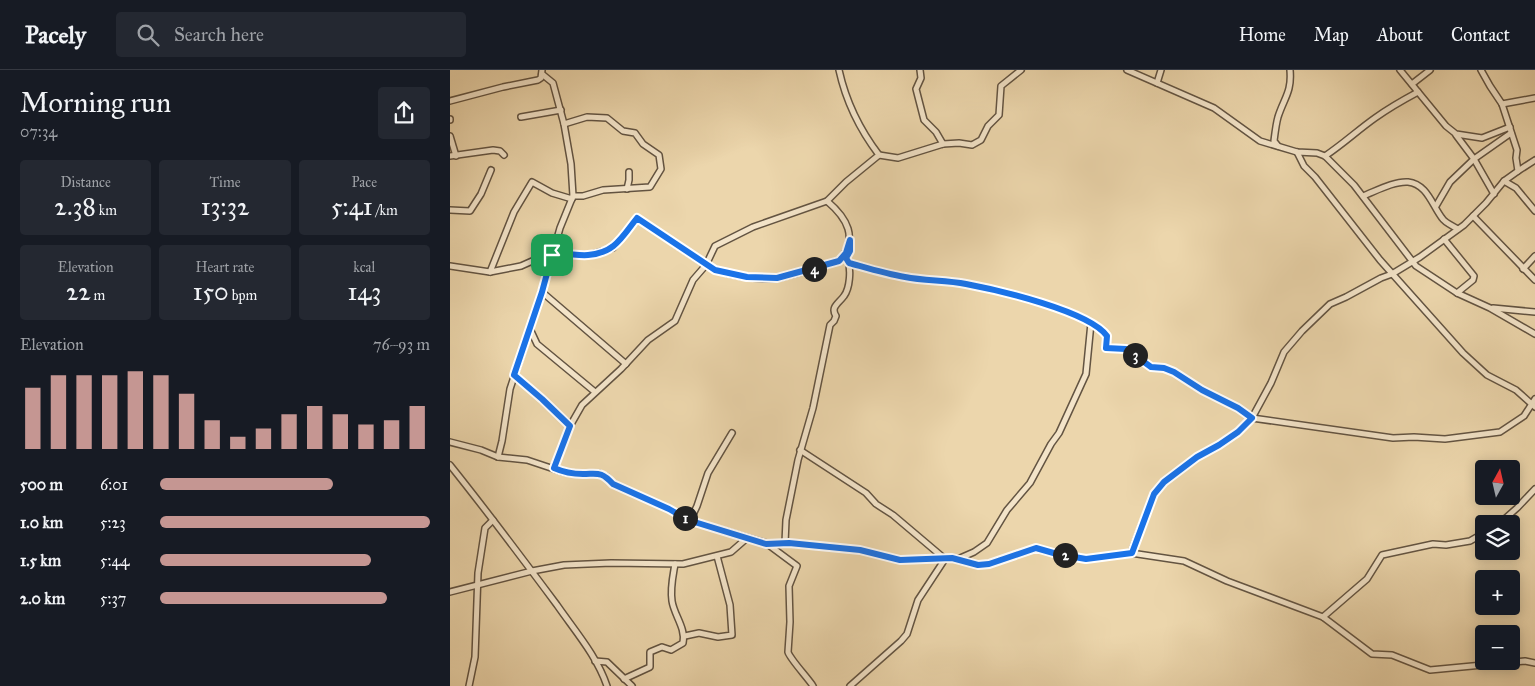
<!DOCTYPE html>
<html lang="en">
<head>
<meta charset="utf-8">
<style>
	body { margin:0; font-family:"IM FELL Great Primer",serif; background:#242831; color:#f1f3f6; height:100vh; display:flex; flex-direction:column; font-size:19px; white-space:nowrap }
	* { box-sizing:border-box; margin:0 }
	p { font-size:16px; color:#9ea1a6 }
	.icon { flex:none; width:28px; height:28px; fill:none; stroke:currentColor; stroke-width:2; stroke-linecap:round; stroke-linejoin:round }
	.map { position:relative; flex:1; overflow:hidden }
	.sheet { display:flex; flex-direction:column; background:#171b24; width:450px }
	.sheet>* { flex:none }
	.needle { width:32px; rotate:8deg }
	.buttons { position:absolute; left:1025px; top:390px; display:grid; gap:10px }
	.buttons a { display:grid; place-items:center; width:45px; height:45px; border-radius:5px; background:#171b24; box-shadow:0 2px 12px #0003; font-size:25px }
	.pin { position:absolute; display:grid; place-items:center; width:42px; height:42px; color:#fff; margin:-21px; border-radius:10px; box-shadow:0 2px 8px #0006 }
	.km { position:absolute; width:25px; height:25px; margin:-12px; border-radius:50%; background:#222; color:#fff; font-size:14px; line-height:25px; text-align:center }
	.round { display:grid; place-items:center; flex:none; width:52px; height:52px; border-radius:5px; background:#242831 }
	.overview { display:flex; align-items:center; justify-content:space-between; height:85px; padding:0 20px }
	h1 { font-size:28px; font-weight:600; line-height:38px }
	.figures { display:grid; grid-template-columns:repeat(3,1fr); gap:8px; height:85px; padding:5px 20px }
	.figures div { display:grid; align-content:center; border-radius:5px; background:#242831; text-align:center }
	.figures b { font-size:25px; font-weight:600 }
	.figures small { font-size:14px; font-weight:400 }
	.figures p { font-size:14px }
	.chart { height:140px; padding:10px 20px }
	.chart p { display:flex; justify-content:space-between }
	.chart svg { width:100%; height:90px; margin-top:5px; stroke:#c59692; stroke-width:6 }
	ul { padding:0 20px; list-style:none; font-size:16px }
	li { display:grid; grid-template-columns:80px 60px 1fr; align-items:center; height:38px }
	li i { height:12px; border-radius:6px; background:#c59692 }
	header { display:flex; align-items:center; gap:30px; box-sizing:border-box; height:70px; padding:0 25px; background:#171b24; border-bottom:1px solid #363941 }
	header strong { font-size:24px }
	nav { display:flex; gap:28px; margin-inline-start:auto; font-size:18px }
	.search { width:350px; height:45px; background:#242831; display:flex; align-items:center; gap:12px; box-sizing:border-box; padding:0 18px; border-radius:5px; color:#9ea1a6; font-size:19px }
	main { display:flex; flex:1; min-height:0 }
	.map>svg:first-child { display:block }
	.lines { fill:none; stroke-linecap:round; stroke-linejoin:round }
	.street-casing { stroke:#635442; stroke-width:8 }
	.street { stroke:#f3e4c9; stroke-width:5 }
	.route-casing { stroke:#fff; stroke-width:10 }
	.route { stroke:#1a73e8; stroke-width:6 }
</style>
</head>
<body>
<header>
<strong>Pacely</strong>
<div class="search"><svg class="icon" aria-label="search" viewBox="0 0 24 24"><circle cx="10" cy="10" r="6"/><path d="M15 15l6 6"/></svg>Search here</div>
<nav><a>Home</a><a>Map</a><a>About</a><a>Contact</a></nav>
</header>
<main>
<section class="sheet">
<div class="overview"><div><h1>Morning run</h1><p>07:34</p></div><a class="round"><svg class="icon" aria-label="share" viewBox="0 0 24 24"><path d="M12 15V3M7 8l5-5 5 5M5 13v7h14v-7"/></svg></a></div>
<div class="figures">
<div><p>Distance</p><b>2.38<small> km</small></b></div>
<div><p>Time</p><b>13:32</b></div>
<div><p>Pace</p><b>5:41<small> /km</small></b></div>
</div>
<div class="figures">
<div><p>Elevation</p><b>22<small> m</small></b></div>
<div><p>Heart rate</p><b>150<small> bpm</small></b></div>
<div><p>kcal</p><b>143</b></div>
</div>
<div class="chart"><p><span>Elevation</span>76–93 m</p>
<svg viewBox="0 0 160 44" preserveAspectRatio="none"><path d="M5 44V14M15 44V8M25 44V8M35 44V8M45 44V6M55 44V8M65 44V17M75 44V30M85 44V38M95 44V34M105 44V27M115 44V23M125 44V27M135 44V32M145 44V30M155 44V23"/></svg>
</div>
<ul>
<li><b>500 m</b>6:01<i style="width:64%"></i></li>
<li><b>1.0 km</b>5:23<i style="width:100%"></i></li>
<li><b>1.5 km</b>5:44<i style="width:78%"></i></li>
<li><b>2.0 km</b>5:37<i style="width:84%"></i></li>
</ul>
</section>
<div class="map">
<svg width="1085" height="616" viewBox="0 0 1085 616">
	<rect width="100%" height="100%" fill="#ecd6ac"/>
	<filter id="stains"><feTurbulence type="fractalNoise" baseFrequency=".004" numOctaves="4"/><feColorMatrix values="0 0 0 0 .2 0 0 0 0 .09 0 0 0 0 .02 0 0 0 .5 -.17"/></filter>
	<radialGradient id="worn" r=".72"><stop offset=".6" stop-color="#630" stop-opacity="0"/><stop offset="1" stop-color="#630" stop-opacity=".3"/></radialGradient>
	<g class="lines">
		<!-- street casing -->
		<g class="street-casing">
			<g id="street">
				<path d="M470 0 471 8 466 19 474 50 486 62 493 74"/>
				<path d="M677 0 764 38 810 71 847 82 867 83 875 86 904 115 966 196 1007 223 1040 238 1085 264"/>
				<path d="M950 0 996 56 1006 64 1032 68 1060 57"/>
				<path d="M707 13 711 0"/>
				<path d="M962 14 980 0"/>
				<path d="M0 31 53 17 88 10 91 8 92 0"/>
				<path d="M1052 34 1085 28"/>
				<path d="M71 47 111 40"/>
				<path d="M0 49V50"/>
				<path d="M114 54 137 47 157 48 173 61 185 63 193 74 209 85 211 99 200 117 153 120 133 126H123"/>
				<path d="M1006 65 1024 89 1044 124"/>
				<path d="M0 66 6 86"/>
				<path d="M828 76 824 71C825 63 826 54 828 47 834 28 842 22 840 0"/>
				<path d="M847 82 854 96 865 107 930 190 1013 283 1037 305 1066 320 1085 337"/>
				<path d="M429 85 448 88 493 74 509 73 522 75 531 70 538 56 549 45 551 16 571 0"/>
				<path d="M0 86 43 80 50 81 54 85"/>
				<path d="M875 86C893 74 908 60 925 48 939 38 953 30 968 22"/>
				<path d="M1068 101 1085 90"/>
				<path d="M1054 111 1066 118 1085 141"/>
				<path d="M177 119 179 110V102"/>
				<path d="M913 126C926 121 944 111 958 112 977 114 982 135 992 148 995 153 1003 156 1008 159"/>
				<path d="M986 136 1000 112 1024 89 1061 63"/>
				<path d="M0 140 20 141 31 124 41 100"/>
				<path d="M1023 146 1085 210"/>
				<path d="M994 169 1024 206 1023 210 1007 223"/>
				<path d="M399 193C417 198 436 204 455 207 475 211 496 210 516 214 548 220 639 241 657 266L656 278 676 279 701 297 714 298 724 302 751 320 788 338 802 348 943 368 964 367 995 369 1050 362 1074 346 1085 329"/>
				<path d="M0 196 40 202 71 196 89 188 108 184 139 185 163 178 187 148 256 195 265 176 303 157 377 131"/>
				<path d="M1073 199 1085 186"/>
				<path d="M40 202 64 142 82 112 102 123 122 129"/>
				<path d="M92 222 176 294"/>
				<path d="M1043 238 1085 242"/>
				<path d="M80 259 87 274 145 322"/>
				<path d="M64 305 92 329 120 356"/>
				<path d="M0 372 31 380 48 387 77 390 113 402 133 404 148 403 157 407 163 414 219 439 238 450 316 473H339L410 480 450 490 502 488 528 495 539 494 586 478 607 484 636 489 681 483 734 491 777 511 873 547 922 584 942 585 980 600 1075 591 1085 593"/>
				<path d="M350 380 416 423 426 434 443 445 495 489 468 530 457 564 451 571 400 616"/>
				<path d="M48 387 52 371 60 319 92 222 110 158 123 126 121 94 114 54 103 13 92 4"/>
				<path d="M0 395C37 441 72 488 107 535 125 561 147 586 157 616"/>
				<path d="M104 398 120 356 132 335 171 299 198 270 225 251 243 210 256 195C273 205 308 211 328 208 349 204 369 197 389 191 409 168 397 148 377 131L396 112 429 85C410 60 396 32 389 0"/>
				<path d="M240 451 247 436 258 403 282 363"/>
				<path d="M1049 454 1067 438 1085 419"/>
				<path d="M316 473 347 496 339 516 340 552 338 582C340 589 358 608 363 616"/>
				<path d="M335 473 336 450 348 390 363 338 380 255 384 251 386 246C380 237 389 233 394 226 400 218 401 200 398 191"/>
				<path d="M681 483 704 424 714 412 747 387 769 375 788 362 802 348 821 313 834 282 852 261 880 234 896 227 931 208 942 204 970 187 1014 155 1036 133 1054 111 1068 101 1066 88 1067 80 1052 34 1040 16 1031 0"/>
				<path d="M508 489 524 482 537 473 557 440 580 413 601 374 609 363 636 304 641 253"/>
				<path d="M0 522 82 501 114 495 161 493 233 494 281 482 297 468"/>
				<path d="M873 547 917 509 932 485 983 474 996 475 1020 471 1034 463"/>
				<path d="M235 566 249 563 268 567 282 565 280 535 267 486"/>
				<path d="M145 591 157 592 182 616"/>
				<path d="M174 609 200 597V582L212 577 221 580 233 573C236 558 224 545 222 531 220 518 223 506 225 494"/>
				<path d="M19 616 25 587 28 503 35 458 43 450"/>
			</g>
		</g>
		<!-- street -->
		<use href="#street" class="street"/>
	</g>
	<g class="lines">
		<!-- route casing -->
		<g class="route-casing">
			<path id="route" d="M187 148 265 200 297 207 327 208 389 191 396 183 400 170V181L396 188 399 193C417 198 436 204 455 207 475 211 496 210 516 214 548 220 639 241 657 266L656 278 676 279 701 297 714 298 724 302 752 320 788 338 802 348 788 362 769 375 747 387 714 412 704 424 682 483 636 489 607 484 586 478 539 494 528 495 502 488 450 490 410 480 339 473 316 474 238 450 219 439 163 414C151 401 148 404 133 404 123 404 113 402 104 398L120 356 92 329 64 305 92 222 102 185C114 182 126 186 138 185 165 183 172 167 187 148Z"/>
		</g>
		<!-- route -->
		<use href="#route" class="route"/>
	</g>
	<rect width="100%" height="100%" filter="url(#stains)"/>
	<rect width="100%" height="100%" fill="url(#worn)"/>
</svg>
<div class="buttons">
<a><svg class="needle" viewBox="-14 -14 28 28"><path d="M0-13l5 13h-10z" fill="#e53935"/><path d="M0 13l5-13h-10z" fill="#9ea1a6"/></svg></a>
<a><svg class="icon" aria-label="layers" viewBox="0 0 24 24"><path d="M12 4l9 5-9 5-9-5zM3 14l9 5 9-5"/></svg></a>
<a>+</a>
<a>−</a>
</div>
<div class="pin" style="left:102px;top:185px;background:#1e9e55"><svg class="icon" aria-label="arrive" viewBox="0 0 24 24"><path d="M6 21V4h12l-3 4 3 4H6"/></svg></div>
<b class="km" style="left:235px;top:448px">1</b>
<b class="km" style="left:615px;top:485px">2</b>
<b class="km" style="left:685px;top:285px">3</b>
<b class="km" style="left:364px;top:199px">4</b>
</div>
</main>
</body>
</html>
